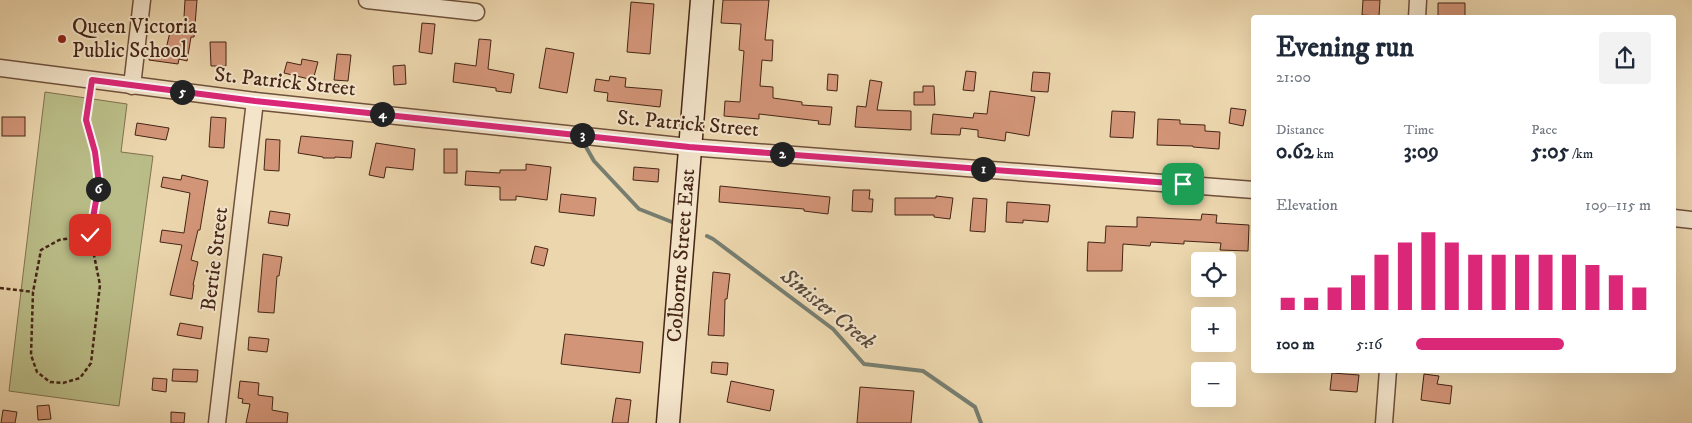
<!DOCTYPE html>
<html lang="en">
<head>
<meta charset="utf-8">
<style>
	body { margin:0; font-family:"IM FELL DW Pica",serif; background:#f2f2f3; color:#1f2937; height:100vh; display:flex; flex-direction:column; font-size:19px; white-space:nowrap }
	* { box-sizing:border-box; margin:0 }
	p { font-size:16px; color:#747a83 }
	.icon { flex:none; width:28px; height:28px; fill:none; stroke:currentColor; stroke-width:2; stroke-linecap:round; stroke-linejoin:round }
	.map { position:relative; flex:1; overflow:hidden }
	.details { position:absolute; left:1251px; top:15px; width:425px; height:358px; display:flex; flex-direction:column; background:#fff; border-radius:5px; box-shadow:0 5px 20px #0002 }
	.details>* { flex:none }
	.buttons { position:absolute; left:1191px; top:252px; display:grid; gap:10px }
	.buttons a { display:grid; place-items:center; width:45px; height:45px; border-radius:5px; background:#fff; box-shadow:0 5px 20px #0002; font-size:25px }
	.pin { position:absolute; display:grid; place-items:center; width:42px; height:42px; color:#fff; margin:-21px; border-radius:10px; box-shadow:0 2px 8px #0006 }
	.km { position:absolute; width:25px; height:25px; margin:-12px; border-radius:50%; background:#222; color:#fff; font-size:14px; line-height:25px; text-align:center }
	.round { display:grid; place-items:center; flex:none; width:52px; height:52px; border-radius:5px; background:#f2f2f3 }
	.head { display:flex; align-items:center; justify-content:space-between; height:85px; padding:0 25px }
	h1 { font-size:28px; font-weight:700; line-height:38px }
	.metrics { display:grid; grid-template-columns:repeat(3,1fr); gap:8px; height:85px; padding:5px 25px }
	.metrics div { display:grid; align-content:center }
	.metrics b { font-size:21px; font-weight:700 }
	.metrics small { font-size:14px; font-weight:400 }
	.metrics p { font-size:14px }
	.chart { height:140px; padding:10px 25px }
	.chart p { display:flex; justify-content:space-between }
	.chart svg { width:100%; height:90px; margin-top:5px; stroke:#db2777; stroke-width:6 }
	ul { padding:0 25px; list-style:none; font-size:16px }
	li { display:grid; grid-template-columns:80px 60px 1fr; align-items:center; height:38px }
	li i { height:12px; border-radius:6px; background:#db2777 }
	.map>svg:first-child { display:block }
	.green { fill:#babd88; stroke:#80714f }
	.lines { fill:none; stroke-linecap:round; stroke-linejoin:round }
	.stream { stroke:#777e70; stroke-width:4 }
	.building { fill:#d39578; stroke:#452516 }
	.minor-casing { stroke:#6f513c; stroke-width:19 }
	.secondary-casing { stroke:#452516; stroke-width:25 }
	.path { stroke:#452516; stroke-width:2.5; stroke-dasharray:4 2.5; stroke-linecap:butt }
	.minor { stroke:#f3e4ca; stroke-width:16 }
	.secondary { stroke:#f3e4ca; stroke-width:22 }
	.route-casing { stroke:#fff; stroke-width:10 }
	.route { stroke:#db2777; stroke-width:6 }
	.poi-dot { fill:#8f2418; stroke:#f3e4ca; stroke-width:2 }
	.labels { text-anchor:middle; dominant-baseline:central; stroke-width:4; stroke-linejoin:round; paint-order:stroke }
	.poi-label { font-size:21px; fill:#452516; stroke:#f3e4ca; text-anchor:start }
	.street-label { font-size:21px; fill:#452516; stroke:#f3e4ca }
	.water-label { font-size:22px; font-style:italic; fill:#5a4a3c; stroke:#f3e4ca }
</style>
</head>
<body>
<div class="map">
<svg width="1692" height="423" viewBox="0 0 1692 423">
	<rect width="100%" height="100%" fill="#ecd6ad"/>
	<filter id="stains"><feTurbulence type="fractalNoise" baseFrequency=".004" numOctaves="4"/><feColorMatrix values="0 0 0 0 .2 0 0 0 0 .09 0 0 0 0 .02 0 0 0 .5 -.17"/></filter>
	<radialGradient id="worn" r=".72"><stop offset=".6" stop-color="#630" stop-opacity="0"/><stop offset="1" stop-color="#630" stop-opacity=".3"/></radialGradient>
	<!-- green -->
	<path class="green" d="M45 92 127 104 121 152 153 156 119 406 9 391Z"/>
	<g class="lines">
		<!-- stream -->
		<g class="stream">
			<path d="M582 140 594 161 639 209 677 224"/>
			<path d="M707 236 713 239 833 329 864 364 923 371 975 407 981 423"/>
		</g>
	</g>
	<!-- building -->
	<g class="building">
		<path d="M185 0H197L194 37H191L187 61 179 59 178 64 149 60 152 46 166 49 170 32 183 34Z"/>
		<path d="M723 0H769L765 40H773L772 61 762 60 760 86 773 87V98L802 102V105L832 107 830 125 818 124 819 121 759 114V119L724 116 725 101 740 102 744 51 739 50 741 24 721 23Z"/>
		<path d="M1363 0H1380L1379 16 1362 15Z"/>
		<path d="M631 2 654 4 650 54 627 52Z"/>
		<path d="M1438 3H1465V16L1438 17Z"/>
		<path d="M422 23 435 24 432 54 419 52Z"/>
		<path d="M479 39 491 40 488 69 514 74 511 93 496 91V88L453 82 455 63 476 66Z"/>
		<path d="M210 42H226V66H211Z"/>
		<path d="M546 48 574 53 567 93 539 88Z"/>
		<path d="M337 54 351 55 348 81 334 80Z"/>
		<path d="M302 59 318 62 313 80 284 73 287 62 301 65Z"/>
		<path d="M405 65 406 84 394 85 393 66Z"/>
		<path d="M966 71 976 72 974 91 963 90Z"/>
		<path d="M1033 72 1050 73 1048 92 1031 91Z"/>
		<path d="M828 74 838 75 837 91 827 90Z"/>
		<path d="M610 76 626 78 625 87 662 90 660 107 607 101 608 93 594 91 596 79 609 81Z"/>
		<path d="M870 80 882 82 877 110 911 111V130L855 127 857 106 866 107Z"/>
		<path d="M923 86H934L935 105H914V92H923Z"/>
		<path d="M990 91 1035 97 1029 136 1006 132 1005 141 978 137V130L961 128 960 135 931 134 933 114 973 118 974 113 987 114Z"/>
		<path d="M1231 108 1246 110 1243 126 1229 123Z"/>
		<path d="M1112 111 1135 112 1133 138 1110 137Z"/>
		<rect x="2" y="117" width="23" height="19"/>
		<path d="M211 117 226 118 224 148 209 147Z"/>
		<path d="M1158 119 1180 120V124L1205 125V131L1220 132 1219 149 1193 147V146L1157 145Z"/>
		<path d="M137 123 169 128 166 140 135 135Z"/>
		<path d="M301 136 353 141 351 158 335 157V158H323V157L298 153Z"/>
		<path d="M266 139 280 140 279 171 264 170Z"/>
		<path d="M376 143 415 149 413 170 386 167 384 178 369 175Z"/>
		<rect x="444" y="149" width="13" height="24"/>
		<path d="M526 164 551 167 547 200 516 196V200H500V187L465 185 466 171 500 173V170H526Z"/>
		<path d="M634 167 659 169 658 182 633 180Z"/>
		<path d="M182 175 208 181 200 230H198L191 260 198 262 193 285H194L192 299 170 295 182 245 160 242 162 230 184 233 190 193 161 187 163 177 181 180Z"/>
		<path d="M720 186 830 197 828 214 804 211V209L719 202Z"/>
		<path d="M853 190H870L869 199H873L872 212 852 211Z"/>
		<path d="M561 194 596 198 594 216 559 212Z"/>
		<path d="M936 196 953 198 950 219 934 217V215H895V198H936Z"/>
		<path d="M973 198 987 199 985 232 970 231Z"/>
		<path d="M1007 202 1050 205 1048 222 1023 220V223L1006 222Z"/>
		<path d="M270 211 290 214 288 226 268 223Z"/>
		<path d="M1202 214 1217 215 1216 223 1249 225 1248 251 1220 250 1221 243 1184 241V244L1151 242 1150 246 1123 244 1122 271H1087L1088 242 1105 243 1106 226 1137 227V217L1201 220Z"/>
		<path d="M535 246 548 249 544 266 531 263Z"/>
		<path d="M263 254 282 257 279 276H277L274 313 258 312Z"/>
		<path d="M713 272 730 274 727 299H725L724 336 708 335Z"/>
		<path d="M180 323 203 327 201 339 177 335Z"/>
		<path d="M565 334 643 342 640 373 561 364Z"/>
		<path d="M249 337 269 339 267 352 248 350Z"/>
		<path d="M712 362 728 363 727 375 711 373Z"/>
		<path d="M173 369 198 370 197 382 172 381Z"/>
		<path d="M1332 373 1359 375 1357 392 1330 390Z"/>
		<path d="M1424 374 1439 376 1437 384 1452 386 1450 404 1421 400Z"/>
		<path d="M153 378 167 379 166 392 152 390Z"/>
		<path d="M240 381 259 383 258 395 273 397 272 410 288 413 287 423H246L250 404 242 403 243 399 238 398Z"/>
		<path d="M731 381 774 390 770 411 727 402Z"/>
		<path d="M860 387 914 391 911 423H857Z"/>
		<path d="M616 398 631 400 628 423H612Z"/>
		<path d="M49 405 51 419 38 420 37 406Z"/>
		<path d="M3 410 17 412 15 423H1Z"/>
		<path d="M171 412 185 413 184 423H171Z"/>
	</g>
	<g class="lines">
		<!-- minor casing -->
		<g class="minor-casing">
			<g id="minor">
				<path d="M367 0 476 12"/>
				<path d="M1417 18 1418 0"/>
				<path d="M0 68 255 101 689 147 1254 190"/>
				<path d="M132 86 142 0"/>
				<path d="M1674 218 1692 220"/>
				<path d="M217 423 255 101"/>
				<path d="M1384 423 1388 370"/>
			</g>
		</g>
		<!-- secondary casing -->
		<g class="secondary-casing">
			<g id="secondary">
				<path id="s1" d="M668 423 702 0"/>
			</g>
		</g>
		<!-- path -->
		<g class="path">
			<path d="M90 94 86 120 95 152 99 184 90 235 100 285 91 363 80 378 63 383 50 382 37 372 31 355 33 292 41 250 59 240 90 235"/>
			<path d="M0 288 33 292"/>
		</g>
		<!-- minor -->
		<use href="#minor" class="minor"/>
		<!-- secondary -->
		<use href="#secondary" class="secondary"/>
	</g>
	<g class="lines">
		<!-- route casing -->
		<g class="route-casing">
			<path id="route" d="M90 235 99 184 95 152 86 120 92 80 255 101 689 147 1183 184"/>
		</g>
		<!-- route -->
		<use href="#route" class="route"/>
	</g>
	<!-- markers -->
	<circle class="poi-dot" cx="62" cy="39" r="5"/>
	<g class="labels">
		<!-- poi labels -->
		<g class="poi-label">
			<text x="72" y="27">Queen Victoria<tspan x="72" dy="24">Public School</tspan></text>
		</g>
		<!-- street labels -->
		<g class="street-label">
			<text transform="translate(285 82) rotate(6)">St. Patrick Street</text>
			<text transform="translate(688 124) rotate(5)">St. Patrick Street</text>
			<text stroke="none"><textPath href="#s1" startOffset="168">Colborne Street East</textPath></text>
			<text transform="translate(215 259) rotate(-83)">Bertie Street</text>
		</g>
		<!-- water labels -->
		<g class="water-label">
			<text transform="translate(828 309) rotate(39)">Sinister Creek</text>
		</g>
	</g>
	<rect width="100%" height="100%" filter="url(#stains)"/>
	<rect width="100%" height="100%" fill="url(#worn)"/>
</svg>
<div class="buttons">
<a><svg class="icon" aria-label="locate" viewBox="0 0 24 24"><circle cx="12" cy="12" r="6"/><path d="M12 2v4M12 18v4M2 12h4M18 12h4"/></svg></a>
<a>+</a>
<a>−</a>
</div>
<div class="pin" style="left:1183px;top:184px;background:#1e9e55"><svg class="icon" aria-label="arrive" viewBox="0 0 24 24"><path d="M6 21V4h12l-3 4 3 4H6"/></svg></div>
<div class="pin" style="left:90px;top:235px;background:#d93025"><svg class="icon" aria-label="check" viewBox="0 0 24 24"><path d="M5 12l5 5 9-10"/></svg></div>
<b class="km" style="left:983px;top:169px">1</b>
<b class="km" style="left:782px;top:154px">2</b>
<b class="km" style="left:582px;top:135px">3</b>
<b class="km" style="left:382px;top:114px">4</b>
<b class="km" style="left:182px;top:92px">5</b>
<b class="km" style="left:98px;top:189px">6</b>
<section class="details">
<div class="head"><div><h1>Evening run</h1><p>21:00</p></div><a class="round"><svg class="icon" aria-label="share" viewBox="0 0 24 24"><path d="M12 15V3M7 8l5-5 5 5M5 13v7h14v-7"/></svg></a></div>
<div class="metrics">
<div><p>Distance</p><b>0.62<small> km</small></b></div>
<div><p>Time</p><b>3:09</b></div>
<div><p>Pace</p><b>5:05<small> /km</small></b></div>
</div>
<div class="chart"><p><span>Elevation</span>109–115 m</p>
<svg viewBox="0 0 160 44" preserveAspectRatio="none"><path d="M5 44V38M15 44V38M25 44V33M35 44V27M45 44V17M55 44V11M65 44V6M75 44V11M85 44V17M95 44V17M105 44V17M115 44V17M125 44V17M135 44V22M145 44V27M155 44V33"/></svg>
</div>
<ul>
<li><b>100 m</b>5:16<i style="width:63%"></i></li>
</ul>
</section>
</div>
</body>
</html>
